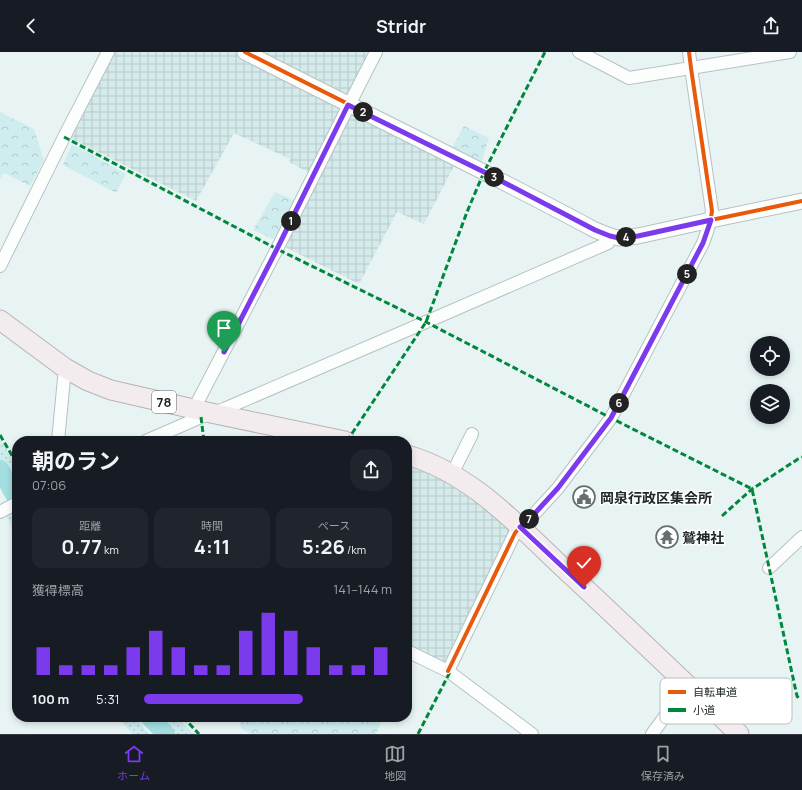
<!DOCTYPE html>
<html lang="ja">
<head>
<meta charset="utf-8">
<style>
	body { margin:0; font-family:Manrope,"Noto Sans JP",sans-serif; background:#20242c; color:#f1f3f6; height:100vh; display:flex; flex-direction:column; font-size:15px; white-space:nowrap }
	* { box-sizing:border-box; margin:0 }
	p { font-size:13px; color:#9ea1a6 }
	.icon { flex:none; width:22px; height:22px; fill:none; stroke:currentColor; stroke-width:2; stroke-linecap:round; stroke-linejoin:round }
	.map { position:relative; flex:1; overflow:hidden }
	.drawer { position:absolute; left:12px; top:384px; width:400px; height:286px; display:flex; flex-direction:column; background:#171b24; border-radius:16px; box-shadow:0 2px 6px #0003 }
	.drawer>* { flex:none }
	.fabs { position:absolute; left:750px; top:284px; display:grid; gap:8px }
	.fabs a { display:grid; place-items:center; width:40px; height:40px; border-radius:50%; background:#171b24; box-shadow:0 2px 6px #0003; font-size:20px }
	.pin { position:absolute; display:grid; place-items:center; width:34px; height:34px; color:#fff; margin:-41px -17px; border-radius:50% 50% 50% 0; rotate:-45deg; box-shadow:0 0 4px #0007 }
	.pin .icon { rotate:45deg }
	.km { position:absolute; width:20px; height:20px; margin:-10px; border-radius:50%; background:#222; color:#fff; font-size:11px; line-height:20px; text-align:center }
	.round { display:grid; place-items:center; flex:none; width:42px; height:42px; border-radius:16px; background:#20242c }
	.summary { display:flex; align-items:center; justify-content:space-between; height:68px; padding:0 20px }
	h1 { font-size:22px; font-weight:700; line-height:30px }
	.figures { display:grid; grid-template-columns:repeat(3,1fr); gap:6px; height:68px; padding:4px 20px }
	.figures div { display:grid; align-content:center; border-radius:10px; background:#20242c; text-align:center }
	.figures b { font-size:20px; font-weight:700 }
	.figures small { font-size:11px; font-weight:400 }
	.figures p { font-size:11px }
	.chart { height:112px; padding:8px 20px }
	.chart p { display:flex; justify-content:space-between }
	.chart svg { width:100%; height:72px; margin-top:4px; stroke:#7c3aed; stroke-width:6 }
	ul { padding:0 20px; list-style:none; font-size:13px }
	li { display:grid; grid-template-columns:64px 48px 1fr; align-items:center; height:30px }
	li i { height:10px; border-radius:5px; background:#7c3aed }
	header { display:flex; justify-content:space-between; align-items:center; height:52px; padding:0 20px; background:#171b24; font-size:18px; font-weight:700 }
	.tab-bar { display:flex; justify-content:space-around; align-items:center; height:56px; border-top:1px solid #363941; background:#171b24; font-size:11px; color:#9ea1a6 }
	.tab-bar a { display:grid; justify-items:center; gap:2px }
	.tab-bar .active { color:#7c3aed }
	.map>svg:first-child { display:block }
	.industrial { fill:url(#industrial-grid) }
	.grass { fill:url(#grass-dots) }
	.forest { fill:url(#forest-crowns) }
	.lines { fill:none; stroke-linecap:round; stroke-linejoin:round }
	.river { stroke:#a3dee1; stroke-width:18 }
	.minor-casing { stroke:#b8c1c1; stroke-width:14 }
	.tertiary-casing { stroke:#b8c1c1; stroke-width:17 }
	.primary-casing { stroke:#bab3b5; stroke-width:21 }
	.minor { stroke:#fcfdfd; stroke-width:12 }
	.tertiary { stroke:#fcfdfd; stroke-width:15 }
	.primary { stroke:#f2ecee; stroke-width:19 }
	.quiet { stroke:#00873e; stroke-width:3; stroke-dasharray:6 3; stroke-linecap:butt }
	.cycleway-casing { stroke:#fff; stroke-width:6 }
	.cycleway { stroke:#e8590c; stroke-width:4 }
	.route-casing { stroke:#fff; stroke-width:8 }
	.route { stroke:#7c3aed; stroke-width:5 }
	.labels { text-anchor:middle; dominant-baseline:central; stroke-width:3; stroke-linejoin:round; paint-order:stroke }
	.shield { fill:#fff; stroke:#636868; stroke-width:1 }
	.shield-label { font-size:13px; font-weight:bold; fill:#202828 }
	.poi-label { font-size:14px; font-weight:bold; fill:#202828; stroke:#fff; text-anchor:start }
	.key { fill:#fff; stroke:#bcbebe; stroke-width:1 }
	.key-label { font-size:11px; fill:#202828 }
</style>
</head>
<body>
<header><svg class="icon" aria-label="back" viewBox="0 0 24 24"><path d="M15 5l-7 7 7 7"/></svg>Stridr<svg class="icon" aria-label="share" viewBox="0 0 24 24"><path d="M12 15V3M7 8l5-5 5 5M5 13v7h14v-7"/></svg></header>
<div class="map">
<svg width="802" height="682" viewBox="0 0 802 682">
	<defs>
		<pattern id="industrial-grid" width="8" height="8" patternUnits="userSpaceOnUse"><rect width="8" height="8" fill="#d4eaeb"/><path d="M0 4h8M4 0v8" fill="none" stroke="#b6c9ca"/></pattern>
		<pattern id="grass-dots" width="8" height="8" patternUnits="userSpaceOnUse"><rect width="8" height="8" fill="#cfedef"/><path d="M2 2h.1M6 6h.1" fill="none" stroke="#b1cbcd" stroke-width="1.8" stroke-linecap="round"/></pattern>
		<pattern id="forest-crowns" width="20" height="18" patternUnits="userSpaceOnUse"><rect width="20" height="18" fill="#cfedef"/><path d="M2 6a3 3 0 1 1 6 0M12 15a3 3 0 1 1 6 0" fill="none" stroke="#b1cbcd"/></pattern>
	</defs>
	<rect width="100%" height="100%" fill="#e8f4f4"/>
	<!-- industrial -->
	<g class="industrial">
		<path d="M114 0H373L345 56 455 112 424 172 397 160 359 232 281 193 317 125 289 110 290 107 234 81 196 149 70 86Z"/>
		<path d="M407 412 413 414 435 424 470 445 511 478 464 571V578L446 611 442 612 407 595Z"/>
	</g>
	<!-- grass -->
	<g class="grass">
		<path d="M0 387 17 416V436L0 408Z"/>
		<path d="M13 458 17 465V504L11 474 6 463Z"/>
		<path d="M118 665H134L149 682H132Z"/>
		<path d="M160 665H176L194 682H176Z"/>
	</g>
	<!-- forest -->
	<g class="forest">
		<path d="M0 60 34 77 44 108 30 134 4 121 0 127Z"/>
		<path d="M464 74 489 86 481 112 452 96Z"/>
		<path d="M72 92 126 122 116 141 63 113Z"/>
		<path d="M275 140 296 149 274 187 253 178Z"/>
		<path d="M239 665H383L376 682H251L241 677Z"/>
	</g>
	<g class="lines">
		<!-- river -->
		<g class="river">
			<path d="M0 417 17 448"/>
			<path d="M149 665 166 682"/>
		</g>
		<!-- minor casing -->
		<g class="minor-casing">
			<g id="minor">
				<path d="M579 0 629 26 790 0"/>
				<path d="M0 214 64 85 108 0"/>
				<path d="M194 357 197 351 277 197 349 53 376 0"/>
				<path d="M58 389 65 316"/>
				<path d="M146 389 201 365 224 357 426 270 608 191 610 184"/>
				<path d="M452 422 472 382"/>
				<path d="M0 460 17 451"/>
				<path d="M769 516 802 485"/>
				<path d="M407 599 448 619 532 682"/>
				<path d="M448 619 515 481 520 475 526 471 558 436 611 366 703 191C707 180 711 170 712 159L691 16 689 0"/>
				<path d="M652 682 688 633"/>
			</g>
		</g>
		<!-- tertiary casing -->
		<g class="tertiary-casing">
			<path id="tertiary" d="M245 0C362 60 480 116 595 178L610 184 619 186 638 184 711 168 802 149"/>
		</g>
		<!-- primary casing -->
		<g class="primary-casing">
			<g id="primary">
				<path d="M0 268 65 316 88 329 111 338 211 361 345 389"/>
				<path d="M407 403C474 422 522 478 572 524 628 576 683 629 739 682"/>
			</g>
		</g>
		<!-- minor -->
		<use href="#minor" class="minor"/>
		<!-- tertiary -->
		<use href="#tertiary" class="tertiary"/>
		<!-- primary -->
		<use href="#primary" class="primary"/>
		<!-- quiet -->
		<g class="quiet">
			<path d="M64 85 277 197 426 270 611 366 752 437 797 644 800 648"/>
			<path d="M201 365 204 389"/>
			<path d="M0 383 17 412"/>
			<path d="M347 389 426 270 467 160 484 120 545 0"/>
			<path d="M722 464 752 437 798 407 802 405"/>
			<path d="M183 665 199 682"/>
			<path d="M418 682 450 620"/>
		</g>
		<!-- cycleway casing -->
		<g class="cycleway-casing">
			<g id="cycleway">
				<path d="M245 0C362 60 480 116 595 178L610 184 619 186 638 184 711 168 802 149"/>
				<path d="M448 619 515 481 520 475 526 471 558 436 611 366 703 191C707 180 711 170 712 159L691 16 689 0"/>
			</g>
		</g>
		<!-- cycleway -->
		<use href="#cycleway" class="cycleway"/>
	</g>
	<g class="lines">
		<!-- route casing -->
		<g class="route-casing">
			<path id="route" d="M224 300 277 197 348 53 484 120 595 178 610 184 619 186 638 184 711 168 703 191 611 366 558 436 526 471 520 475 584 535"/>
		</g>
		<!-- route -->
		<use href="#route" class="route"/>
	</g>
	<!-- icons -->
	<defs>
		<g id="civic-ring" transform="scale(1.15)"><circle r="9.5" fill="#fff" stroke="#666f6f" stroke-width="1.5"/><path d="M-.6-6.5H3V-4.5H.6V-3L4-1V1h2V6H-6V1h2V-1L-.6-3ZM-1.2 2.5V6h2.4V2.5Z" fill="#666f6f"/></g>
		<g id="temple-ring" transform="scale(1.15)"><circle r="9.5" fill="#fff" stroke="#666f6f" stroke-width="1.5"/><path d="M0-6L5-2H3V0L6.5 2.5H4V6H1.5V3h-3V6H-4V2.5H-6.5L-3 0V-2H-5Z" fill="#666f6f"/></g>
	</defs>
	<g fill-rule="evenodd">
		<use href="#civic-ring" x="584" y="445"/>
		<use href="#temple-ring" x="667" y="485"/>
	</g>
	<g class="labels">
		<!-- shield labels -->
		<rect class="shield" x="152" y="339" width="24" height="22" rx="3"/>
		<g class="shield-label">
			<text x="164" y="350">78</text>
		</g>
		<!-- poi labels -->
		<g class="poi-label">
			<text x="600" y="445">岡泉行政区集会所</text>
			<text x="682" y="485">鷲神社</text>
		</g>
	</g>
	<!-- legend -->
	<rect x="660" y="626" width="132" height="46" rx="6" class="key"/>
	<rect x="668" y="638" width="18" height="4" fill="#e8590c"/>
	<rect x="668" y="656" width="18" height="4" fill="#00873e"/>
	<g class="key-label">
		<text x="693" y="644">自転車道</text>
		<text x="693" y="662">小道</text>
	</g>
</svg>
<div class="fabs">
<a><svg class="icon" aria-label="locate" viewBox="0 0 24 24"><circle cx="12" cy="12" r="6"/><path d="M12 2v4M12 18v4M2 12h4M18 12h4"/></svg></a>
<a><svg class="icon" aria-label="layers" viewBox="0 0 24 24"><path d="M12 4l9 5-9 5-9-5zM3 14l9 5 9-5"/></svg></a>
</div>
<div class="pin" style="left:224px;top:300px;background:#1e9e55"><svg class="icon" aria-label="arrive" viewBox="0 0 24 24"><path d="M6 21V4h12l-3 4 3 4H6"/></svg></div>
<div class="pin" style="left:584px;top:535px;background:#d93025"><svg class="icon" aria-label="check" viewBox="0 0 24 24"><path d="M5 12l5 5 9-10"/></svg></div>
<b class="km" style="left:291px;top:169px">1</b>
<b class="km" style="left:363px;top:60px">2</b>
<b class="km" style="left:494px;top:125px">3</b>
<b class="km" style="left:626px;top:185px">4</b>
<b class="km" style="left:687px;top:222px">5</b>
<b class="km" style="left:619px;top:351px">6</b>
<b class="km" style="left:529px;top:467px">7</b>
<section class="drawer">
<div class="summary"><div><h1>朝のラン</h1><p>07:06</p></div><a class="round"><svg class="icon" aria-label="share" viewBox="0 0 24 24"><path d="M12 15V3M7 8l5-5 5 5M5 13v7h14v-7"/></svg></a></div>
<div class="figures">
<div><p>距離</p><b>0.77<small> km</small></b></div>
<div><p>時間</p><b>4:11</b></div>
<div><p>ペース</p><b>5:26<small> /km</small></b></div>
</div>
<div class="chart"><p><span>獲得標高</span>141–144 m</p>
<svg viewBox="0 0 160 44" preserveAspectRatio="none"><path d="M5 44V27M15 44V38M25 44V38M35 44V38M45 44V27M55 44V17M65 44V27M75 44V38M85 44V38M95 44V17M105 44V6M115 44V17M125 44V27M135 44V38M145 44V38M155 44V27"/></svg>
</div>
<ul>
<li><b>100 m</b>5:31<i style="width:64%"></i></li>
</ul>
</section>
</div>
<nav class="tab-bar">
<a class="active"><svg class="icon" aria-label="home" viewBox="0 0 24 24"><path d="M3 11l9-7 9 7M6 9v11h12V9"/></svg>ホーム</a>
<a><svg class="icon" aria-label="map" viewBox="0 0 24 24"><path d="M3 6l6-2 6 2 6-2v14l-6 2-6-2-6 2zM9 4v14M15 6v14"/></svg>地図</a>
<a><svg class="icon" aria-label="saved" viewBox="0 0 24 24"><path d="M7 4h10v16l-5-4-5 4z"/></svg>保存済み</a>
</nav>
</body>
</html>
